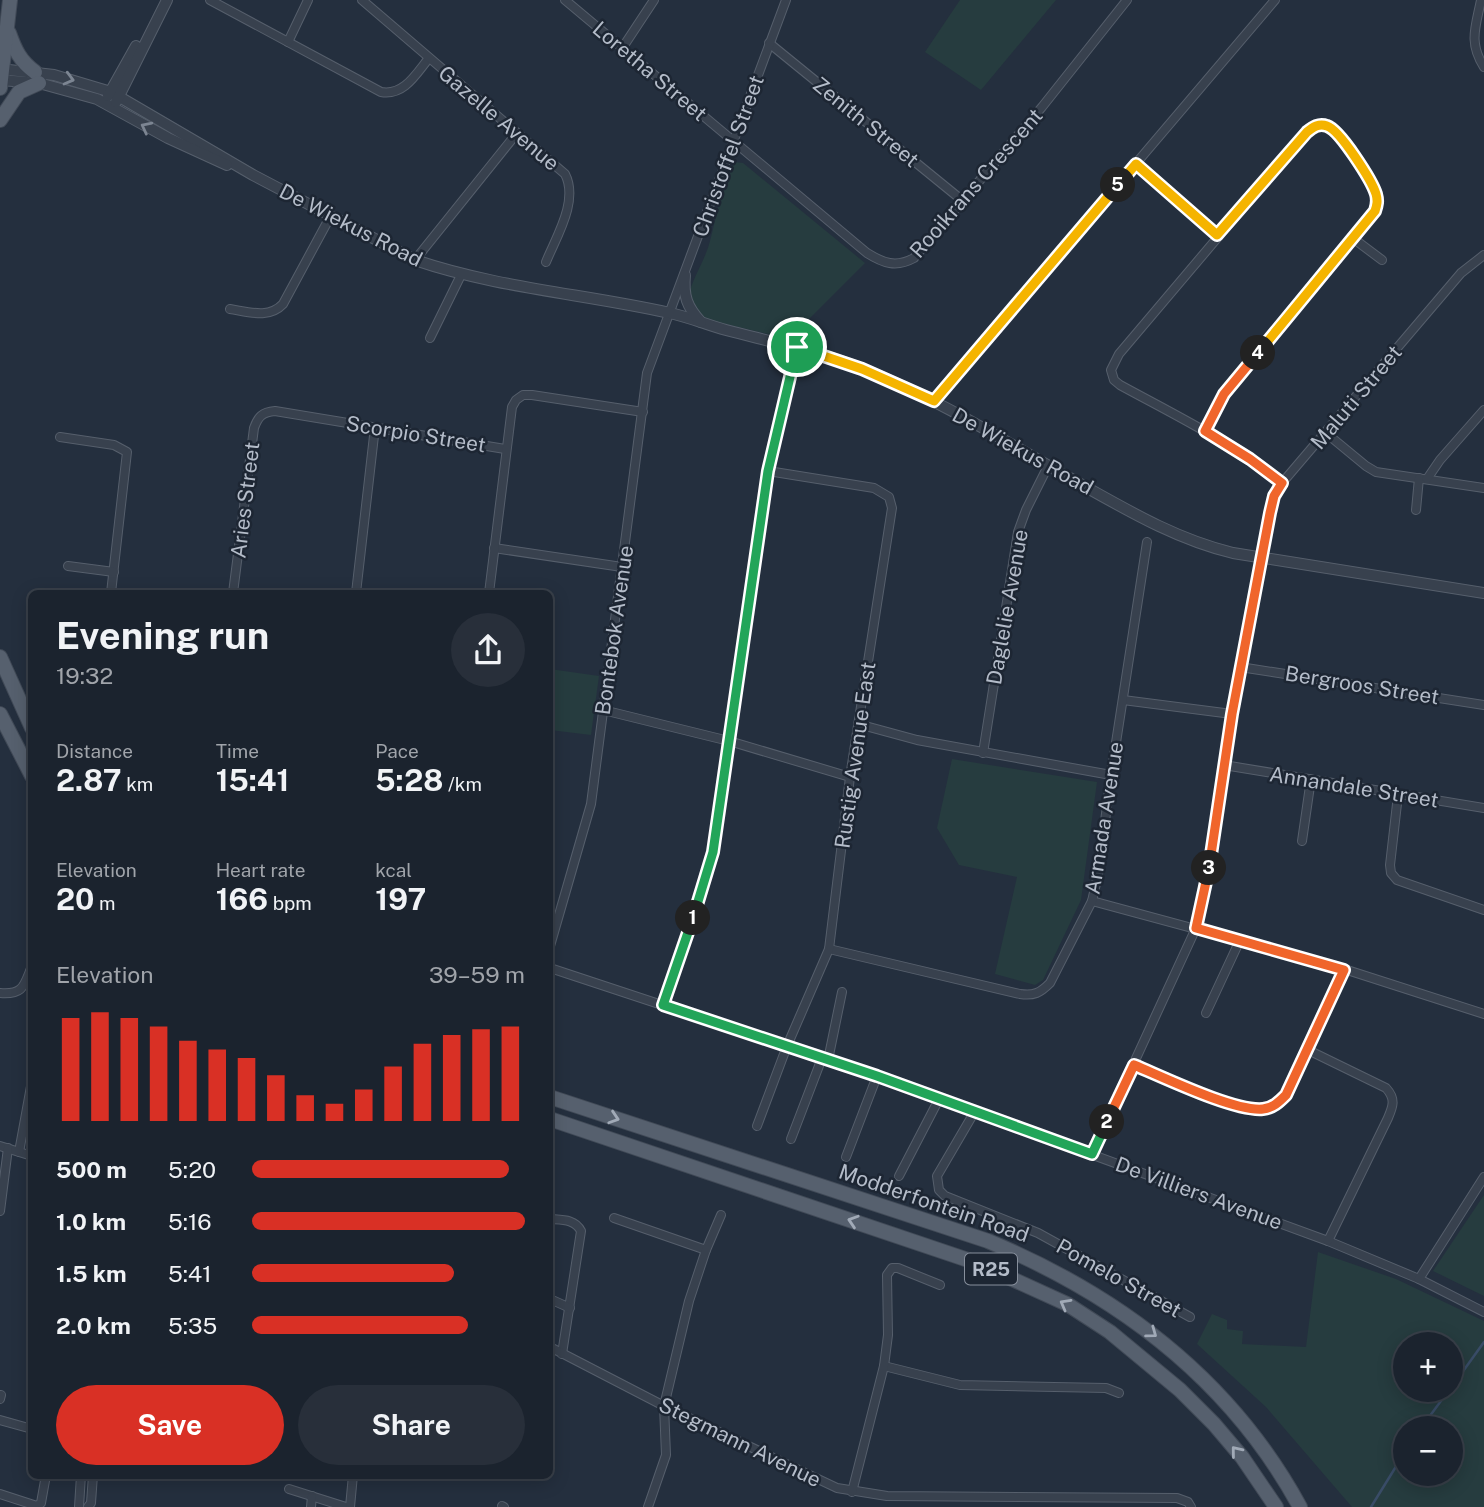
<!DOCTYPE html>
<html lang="en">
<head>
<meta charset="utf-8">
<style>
	body { margin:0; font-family:"Public Sans",sans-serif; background:#282f3a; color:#f1f3f6; height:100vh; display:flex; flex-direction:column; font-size:26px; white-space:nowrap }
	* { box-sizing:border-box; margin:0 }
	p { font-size:23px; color:#a0a4aa }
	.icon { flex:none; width:38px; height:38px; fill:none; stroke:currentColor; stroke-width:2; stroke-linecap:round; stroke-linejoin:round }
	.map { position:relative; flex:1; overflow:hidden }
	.side { position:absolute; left:28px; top:590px; width:525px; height:889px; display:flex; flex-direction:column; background:#1b232e; border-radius:10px; box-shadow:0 4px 18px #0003,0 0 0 2px #39404a }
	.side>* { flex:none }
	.tools { position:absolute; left:1393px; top:1332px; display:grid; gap:14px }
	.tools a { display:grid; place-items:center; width:70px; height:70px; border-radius:50%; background:#1b232e; box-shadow:0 4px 18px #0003,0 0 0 2px #39404a; font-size:35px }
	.pin { position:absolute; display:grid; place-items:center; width:60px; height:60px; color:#fff; margin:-30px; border:4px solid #fff; border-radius:50%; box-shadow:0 2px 7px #0007 }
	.km { position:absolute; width:35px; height:35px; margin:-18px; border-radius:50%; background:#222; color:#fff; font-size:19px; line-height:35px; text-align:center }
	.round { display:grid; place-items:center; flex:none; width:74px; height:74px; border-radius:37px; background:#282f3a }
	.head { display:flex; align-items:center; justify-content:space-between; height:119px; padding:0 28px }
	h1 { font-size:38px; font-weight:700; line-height:52px }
	.figures { display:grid; grid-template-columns:repeat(3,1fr); gap:10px; height:119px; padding:7px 28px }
	.figures div { display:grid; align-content:center }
	.figures b { font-size:30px; font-weight:700 }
	.figures small { font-size:19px; font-weight:400 }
	.figures p { font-size:19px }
	.chart { height:196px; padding:14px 28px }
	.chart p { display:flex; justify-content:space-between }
	.chart svg { width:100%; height:126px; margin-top:7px; stroke:#d93025; stroke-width:6 }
	.cta { display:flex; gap:14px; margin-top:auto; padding:14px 28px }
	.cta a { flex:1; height:80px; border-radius:42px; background:#d93025; color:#fff; font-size:28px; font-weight:700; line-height:80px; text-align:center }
	.cta a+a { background:#282f3a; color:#f1f3f6 }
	ul { padding:0 28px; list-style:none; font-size:23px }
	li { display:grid; grid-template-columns:112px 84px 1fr; align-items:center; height:52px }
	li i { height:18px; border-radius:9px; background:#d93025 }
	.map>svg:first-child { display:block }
	.green { fill:#263c3f; fill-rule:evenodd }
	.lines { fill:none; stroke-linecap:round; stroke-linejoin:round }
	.stream { stroke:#394c67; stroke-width:2.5 }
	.minor-casing { stroke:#565f6c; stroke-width:10 }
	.tertiary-casing { stroke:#565f6c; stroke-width:12 }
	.primary-casing { stroke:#414a57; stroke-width:16 }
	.minor { stroke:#38414e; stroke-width:8 }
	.tertiary { stroke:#38414e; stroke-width:10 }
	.primary { stroke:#56606e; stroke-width:14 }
	.oneway { stroke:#7c8592 }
	.oneway2 { stroke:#a1aab7 }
	.split-1-casing { stroke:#fff; stroke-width:14 }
	.split-2-casing { stroke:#fff; stroke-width:14 }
	.split-3-casing { stroke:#fff; stroke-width:14 }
	.split-4-casing { stroke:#fff; stroke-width:14 }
	.split-5-casing { stroke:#fff; stroke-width:14 }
	.split-6-casing { stroke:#fff; stroke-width:14 }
	.split-1 { stroke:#22a559; stroke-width:9 }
	.split-2 { stroke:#22a559; stroke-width:9 }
	.split-3 { stroke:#f0652b; stroke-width:9 }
	.split-4 { stroke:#f0652b; stroke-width:9 }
	.split-5 { stroke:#f5b400; stroke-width:9 }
	.split-6 { stroke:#f5b400; stroke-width:9 }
	.labels { text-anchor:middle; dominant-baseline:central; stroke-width:5; stroke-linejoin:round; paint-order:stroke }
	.shield { fill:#1d2633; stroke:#878f9c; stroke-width:2 }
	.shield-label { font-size:19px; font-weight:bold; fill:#b4bcc9 }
	.street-label { font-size:21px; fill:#b4bcc9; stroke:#1d2633 }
</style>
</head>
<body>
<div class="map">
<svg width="1484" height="1507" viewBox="0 0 1484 1507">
	<rect width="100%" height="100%" fill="#242f3e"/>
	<!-- green -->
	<g class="green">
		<path d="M960 0H1056L981 90 925 52Z"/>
		<path d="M735 162 743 163 865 263 805 323 812 337 807 343 703 319 688 298C692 278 705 261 710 241 717 215 721 186 735 162Z"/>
		<path d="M550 669 599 676 591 735 550 730Z"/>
		<path d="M952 759 1097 782 1081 900 1043 980 1035 985 995 974 1017 877 959 865 937 828Z"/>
		<path d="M1484 1195V1296L1433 1271Z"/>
		<path d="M1318 1252 1396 1279 1484 1321V1507H1352L1266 1407 1197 1344 1212 1314 1227 1320V1329L1243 1331 1242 1344 1306 1347ZM1405 1344H1451V1390H1405ZM1405 1428H1451V1474H1405Z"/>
	</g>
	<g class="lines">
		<!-- stream -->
		<g class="stream">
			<path d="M1451 1388 1484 1342"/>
			<path d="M1421 1428 1449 1390"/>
			<path d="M1371 1507 1405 1452"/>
		</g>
		<!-- minor casing -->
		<g class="minor-casing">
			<g id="minor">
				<path d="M210 0 381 92C404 96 416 74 429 58"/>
				<path d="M362 0 565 174C579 201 556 237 546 262"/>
				<path d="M565 0 867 253C883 263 896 268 914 258L1042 107 1127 0"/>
				<path d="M1481 0C1476 26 1468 42 1484 67"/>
				<path d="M288 42 308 0"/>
				<path d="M769 43 963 201"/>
				<path d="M623 47 654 0"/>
				<path d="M1136 164 1217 235"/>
				<path d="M1354 239 1382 260"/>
				<path d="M415 260 517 133"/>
				<path d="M230 309C249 312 269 319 283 304L330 217"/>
				<path d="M430 338 462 273"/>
				<path d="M934 401 1275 0"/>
				<path d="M1205 431 1230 385 1375 211 1377 199 1375 190 1338 133C1326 124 1318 123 1307 132L1119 354 1111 370 1114 380 1120 385C1175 415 1233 443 1282 483"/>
				<path d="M1326 433 1366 466 1376 472 1484 488"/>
				<path d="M60 437 114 445 127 452 111 593"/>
				<path d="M1427 479 1440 460 1484 410"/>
				<path d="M1416 510 1419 478"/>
				<path d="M494 548 622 567"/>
				<path d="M68 566 114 572"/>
				<path d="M233 593 254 428C258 417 262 412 275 411L505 449"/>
				<path d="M356 593 375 427"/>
				<path d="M489 593 512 407 516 400 523 395H532L643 412"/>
				<path d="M1240 667 1484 705"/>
				<path d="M1123 700 1232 714"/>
				<path d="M603 710 729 741 850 777"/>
				<path d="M858 724 917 740 1111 775"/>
				<path d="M983 753 1018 532 1026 510 1048 466"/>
				<path d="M1224 765 1484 808"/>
				<path d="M1398 795 1390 865 1391 873 1397 880 1484 910"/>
				<path d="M1302 841 1311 779"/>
				<path d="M1092 901 1344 969 1484 1014"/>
				<path d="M550 946 591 804 647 373 786 0"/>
				<path d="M829 949 1020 994C1034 996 1040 993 1050 983L1092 901 1098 875 1111 775 1147 542"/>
				<path d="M550 968 877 1076 1328 1241 1419 1279 1484 1312"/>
				<path d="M0 993C24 995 24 985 32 966"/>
				<path d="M663 1005 710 866 768 471 797 347"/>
				<path d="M1206 1013 1240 940"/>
				<path d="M1308 1050 1386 1088C1396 1099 1393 1106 1388 1118L1328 1241"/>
				<path d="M828 1060 842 992"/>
				<path d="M1134 1065C1163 1077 1235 1112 1263 1109 1274 1108 1279 1102 1286 1095L1344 969"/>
				<path d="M975 1111 937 1176 939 1190 945 1196 1038 1233 1190 1317"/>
				<path d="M757 1126 787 1046 829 949 850 777 892 508 889 497 874 488 768 471"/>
				<path d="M791 1139 822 1058"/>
				<path d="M0 1146 32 1156"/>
				<path d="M19 1152 32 1081"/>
				<path d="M1092 1154 1196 928 1209 868 1240 667 1274 496 1282 483 1461 273 1484 255"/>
				<path d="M846 1157 877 1076"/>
				<path d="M899 1176 939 1099"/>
				<path d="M0 1211 8 1148"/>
				<path d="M614 1218 706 1250"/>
				<path d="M550 1219C562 1220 575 1219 581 1231L562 1354"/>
				<path d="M1419 1279 1484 1177"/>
				<path d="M550 1299 570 1308"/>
				<path d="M550 1347 664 1406 837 1488 887 1496 1177 1498 1188 1502 1191 1507"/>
				<path d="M884 1366 960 1385 1106 1388 1119 1393"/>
				<path d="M0 1399 1 1395"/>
				<path d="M0 1420 32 1429"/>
				<path d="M289 1489 346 1507"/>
				<path d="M852 1492 884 1366 888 1335 887 1275 892 1268H898L940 1285"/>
				<path d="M0 1494 37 1506 41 1503 46 1475"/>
				<path d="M502 1506 504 1507"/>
				<path d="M79 1507 81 1475"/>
				<path d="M88 1507 91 1503 93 1475"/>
				<path d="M311 1507 312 1496"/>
				<path d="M350 1507 353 1475"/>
				<path d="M648 1507 666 1455 664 1406 689 1301 706 1250 721 1215"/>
			</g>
		</g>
		<!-- tertiary casing -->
		<g class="tertiary-casing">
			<g id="tertiary">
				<path d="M0 69 54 75 111 92 253 175 415 260C497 288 585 294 670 313 689 317 707 325 726 330 772 342 819 352 863 369 941 400 1011 445 1084 486 1132 513 1179 540 1233 553L1484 593"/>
				<path d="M0 80 39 83 97 99 168 138 227 165"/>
				<path d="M108 96 136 46"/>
				<path d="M116 102 167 0"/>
				<path d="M685 275C683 296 687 307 701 322"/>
			</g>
		</g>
		<!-- primary casing -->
		<g class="primary-casing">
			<g id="primary">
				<path d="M9 33C15 50 20 61 35 72"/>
				<path d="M0 88 10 0"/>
				<path d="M0 120 19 92 39 83"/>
				<path d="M0 657 32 728"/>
				<path d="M0 714 32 776"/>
				<path d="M550 1097 988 1241C1120 1296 1231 1380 1300 1507"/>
				<path d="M550 1119 977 1263 1067 1304 1110 1332 1180 1390 1214 1424 1242 1457 1276 1507"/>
			</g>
		</g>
		<!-- minor -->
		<use href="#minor" class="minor"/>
		<!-- tertiary -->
		<use href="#tertiary" class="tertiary"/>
		<!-- primary -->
		<use href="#primary" class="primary"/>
	</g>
	<!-- one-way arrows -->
	<defs><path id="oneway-chevron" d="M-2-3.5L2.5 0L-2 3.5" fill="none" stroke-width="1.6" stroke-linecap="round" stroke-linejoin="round" transform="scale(1.75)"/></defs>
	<g class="oneway">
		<use href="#oneway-chevron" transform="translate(69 79) rotate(15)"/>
		<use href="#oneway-chevron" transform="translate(146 127) rotate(-153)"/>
	</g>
	<g class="oneway2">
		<use href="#oneway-chevron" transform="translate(614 1118) rotate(18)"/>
		<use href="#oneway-chevron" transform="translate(853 1221) rotate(-162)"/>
		<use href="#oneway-chevron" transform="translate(1065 1304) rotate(-151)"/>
		<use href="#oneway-chevron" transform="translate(1152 1333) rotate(36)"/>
		<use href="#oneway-chevron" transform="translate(1236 1451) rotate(-129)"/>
	</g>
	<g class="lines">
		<!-- split-1 casing -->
		<g class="split-1-casing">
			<path id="split-1" d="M693 918 713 852 768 471 797 347"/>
		</g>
		<!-- split-2 casing -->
		<g class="split-2-casing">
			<path id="split-2" d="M693 918 663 1005 877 1076 1092 1154 1107 1122"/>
		</g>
		<!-- split-3 casing -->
		<g class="split-3-casing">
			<path id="split-3" d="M1107 1122 1134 1065C1163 1077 1235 1112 1263 1109 1273 1108 1279 1102 1286 1095L1344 970 1196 928 1209 868"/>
		</g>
		<!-- split-4 casing -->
		<g class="split-4-casing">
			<path id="split-4" d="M1209 868 1232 714 1270 513 1274 496 1282 483 1250 459 1205 431 1224 394 1258 353"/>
		</g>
		<!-- split-5 casing -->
		<g class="split-5-casing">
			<path id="split-5" d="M1118 185 1136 164 1217 235 1307 132C1313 127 1319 123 1327 126 1340 130 1372 181 1376 194 1378 201 1377 205 1375 211L1258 353"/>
		</g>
		<!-- split-6 casing -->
		<g class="split-6-casing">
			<path id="split-6" d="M797 347 862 369 934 401 1118 185"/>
		</g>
		<!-- split-1 -->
		<use href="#split-1" class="split-1"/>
		<!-- split-2 -->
		<use href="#split-2" class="split-2"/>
		<!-- split-3 -->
		<use href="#split-3" class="split-3"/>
		<!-- split-4 -->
		<use href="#split-4" class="split-4"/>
		<!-- split-5 -->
		<use href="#split-5" class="split-5"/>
		<!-- split-6 -->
		<use href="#split-6" class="split-6"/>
	</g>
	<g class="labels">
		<!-- shield labels -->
		<rect class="shield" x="965" y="1253.5" width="52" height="31" rx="5"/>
		<g class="shield-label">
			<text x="991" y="1269">R25</text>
		</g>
		<!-- street labels -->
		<g class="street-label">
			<text transform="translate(650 71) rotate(40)">Loretha Street</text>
			<text transform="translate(499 118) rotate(40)">Gazelle Avenue</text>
			<text transform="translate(866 122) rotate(39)">Zenith Street</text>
			<text transform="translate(728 156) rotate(-70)">Christoffel Street</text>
			<text transform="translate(976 183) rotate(-49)">Rooikrans Crescent</text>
			<text transform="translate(351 225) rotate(27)">De Wiekus Road</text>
			<text transform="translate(1356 397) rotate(-50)">Maluti Street</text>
			<text transform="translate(416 434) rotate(9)">Scorpio Street</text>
			<text transform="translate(1023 451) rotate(29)">De Wiekus Road</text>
			<text transform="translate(245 500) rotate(-83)">Aries Street</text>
			<text transform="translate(1007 607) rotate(-80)">Daglelie Avenue</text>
			<text transform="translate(614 630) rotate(-82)">Bontebok Avenue</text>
			<text transform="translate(1362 685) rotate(9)">Bergroos Street</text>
			<text transform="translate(855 755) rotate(-82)">Rustig Avenue East</text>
			<text transform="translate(1354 787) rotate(9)">Annandale Street</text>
			<text transform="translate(1104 818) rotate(-81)">Armada Avenue</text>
			<text transform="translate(1199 1193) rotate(20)">De Villiers Avenue</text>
			<text transform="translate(934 1203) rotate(19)">Modderfontein Road</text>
			<text transform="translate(1119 1278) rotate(29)">Pomelo Street</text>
			<text transform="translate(740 1442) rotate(26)">Stegmann Avenue</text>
		</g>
	</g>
</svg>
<div class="tools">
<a>+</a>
<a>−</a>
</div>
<div class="pin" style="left:797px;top:347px;background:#1e9e55"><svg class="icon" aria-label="arrive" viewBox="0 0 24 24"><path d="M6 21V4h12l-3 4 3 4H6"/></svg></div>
<b class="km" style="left:693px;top:918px">1</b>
<b class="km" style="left:1107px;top:1122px">2</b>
<b class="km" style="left:1209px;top:868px">3</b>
<b class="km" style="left:1258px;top:353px">4</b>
<b class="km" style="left:1118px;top:185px">5</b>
<section class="side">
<div class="head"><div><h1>Evening run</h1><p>19:32</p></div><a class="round"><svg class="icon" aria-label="share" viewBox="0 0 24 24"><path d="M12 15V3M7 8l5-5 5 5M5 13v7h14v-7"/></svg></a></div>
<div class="figures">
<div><p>Distance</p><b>2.87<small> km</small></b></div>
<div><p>Time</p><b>15:41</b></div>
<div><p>Pace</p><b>5:28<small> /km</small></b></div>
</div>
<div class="figures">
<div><p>Elevation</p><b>20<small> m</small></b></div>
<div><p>Heart rate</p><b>166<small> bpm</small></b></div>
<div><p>kcal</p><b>197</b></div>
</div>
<div class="chart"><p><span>Elevation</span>39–59 m</p>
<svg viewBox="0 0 160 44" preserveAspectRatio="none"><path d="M5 44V8M15 44V6M25 44V8M35 44V11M45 44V16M55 44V19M65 44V22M75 44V28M85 44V35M95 44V38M105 44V33M115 44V25M125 44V17M135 44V14M145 44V12M155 44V11"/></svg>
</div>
<ul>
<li><b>500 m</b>5:20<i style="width:94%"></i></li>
<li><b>1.0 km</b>5:16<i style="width:100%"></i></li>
<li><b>1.5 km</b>5:41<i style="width:74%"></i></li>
<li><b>2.0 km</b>5:35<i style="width:79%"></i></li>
</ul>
<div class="cta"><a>Save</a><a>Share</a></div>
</section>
</div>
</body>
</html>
